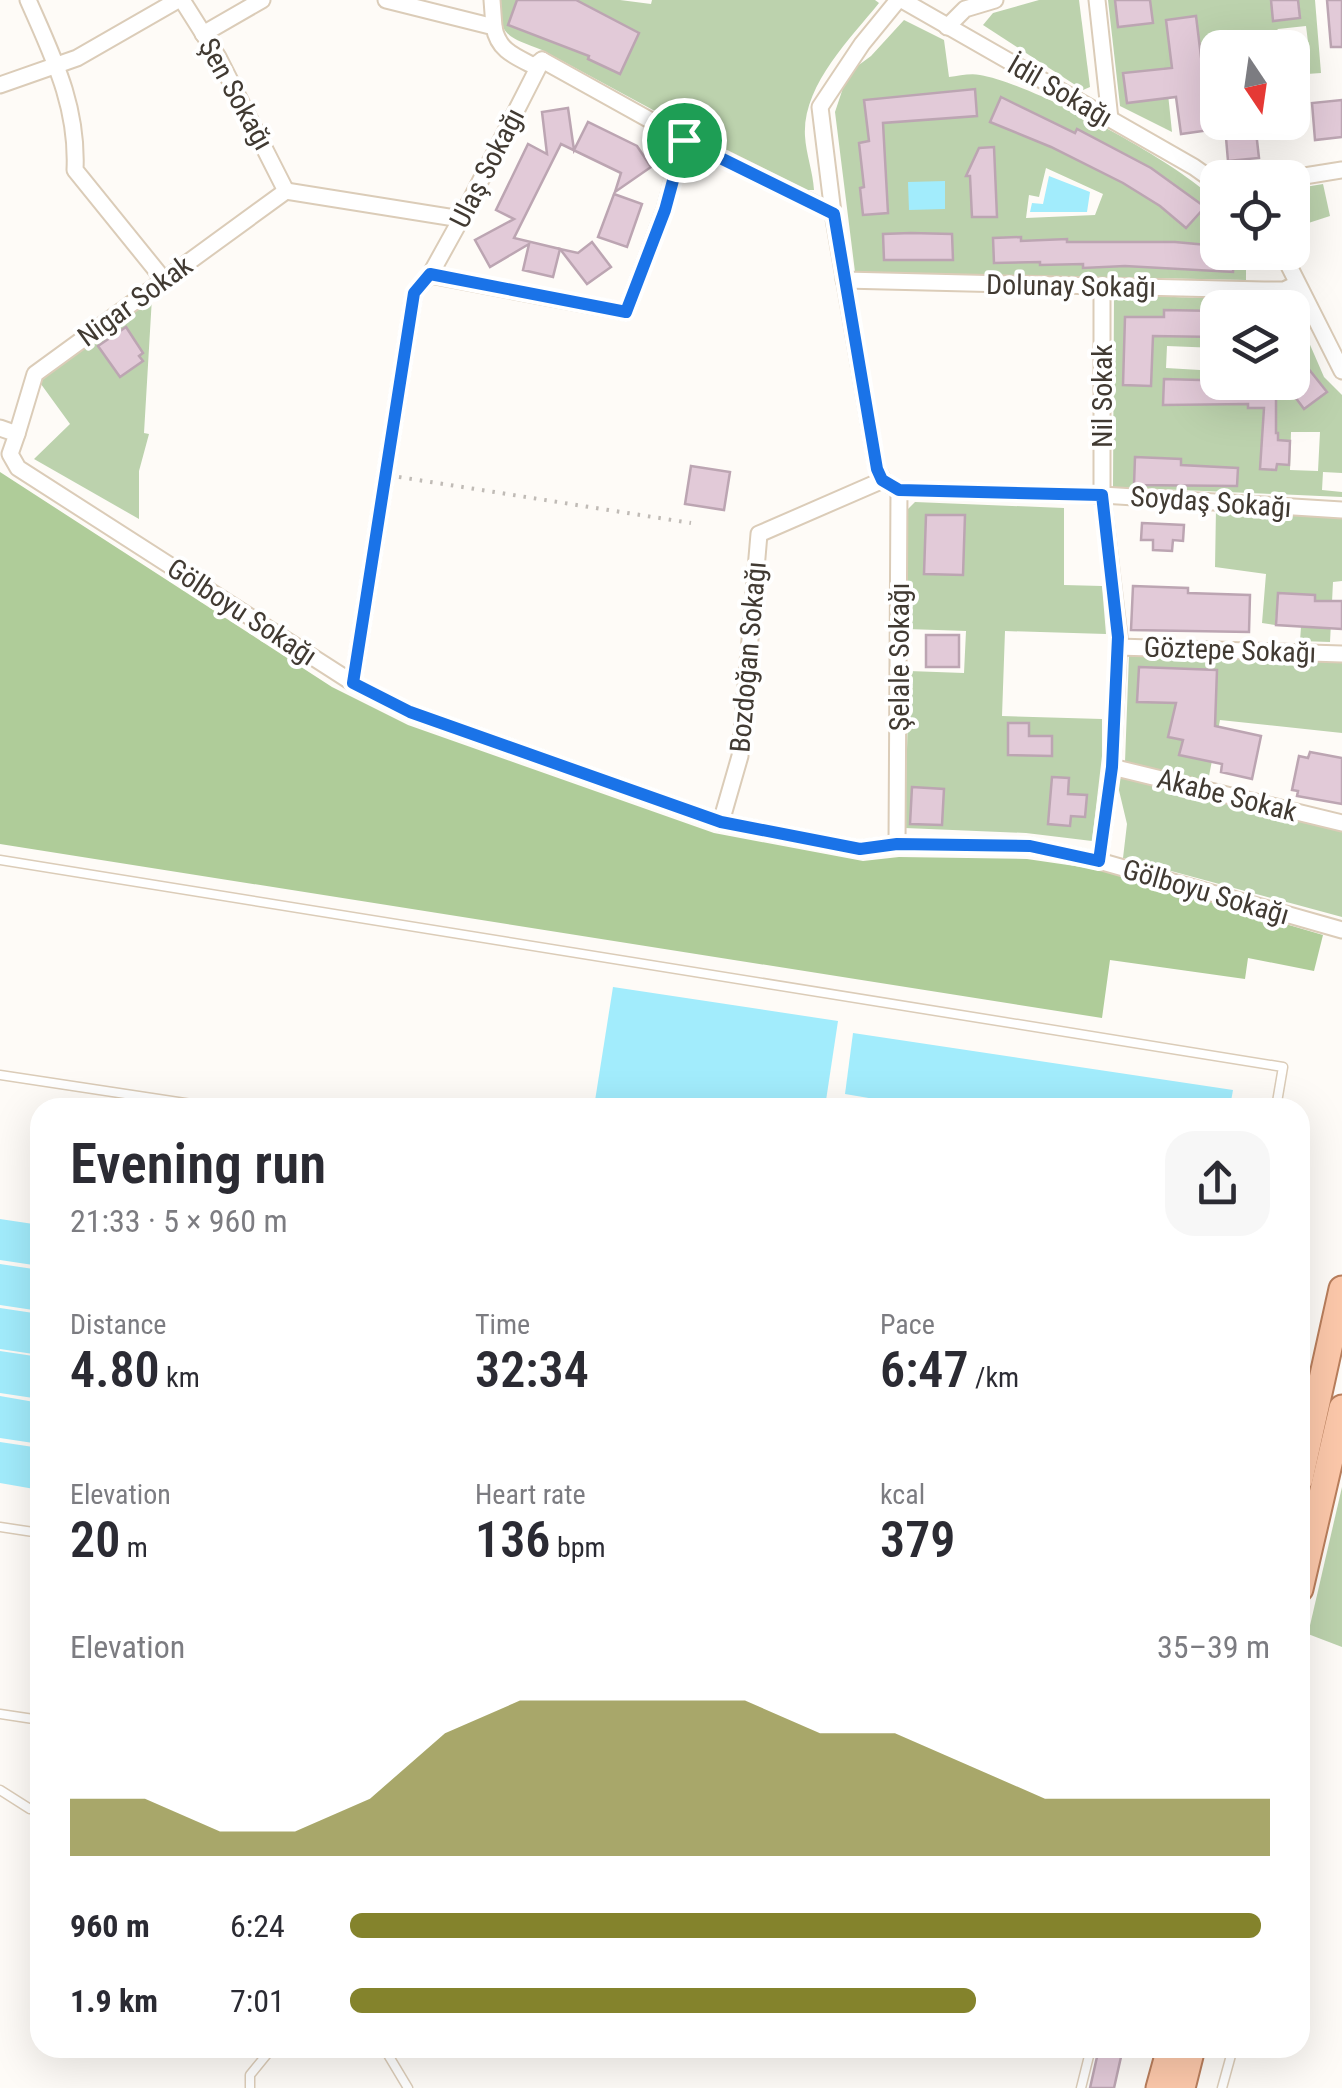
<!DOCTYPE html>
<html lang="en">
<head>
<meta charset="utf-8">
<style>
	body { margin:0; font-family:"Roboto Condensed",sans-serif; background:#f7f7f7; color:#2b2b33; height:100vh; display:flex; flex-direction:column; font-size:38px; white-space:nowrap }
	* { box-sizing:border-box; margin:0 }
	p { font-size:32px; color:#7c7c81 }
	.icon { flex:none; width:55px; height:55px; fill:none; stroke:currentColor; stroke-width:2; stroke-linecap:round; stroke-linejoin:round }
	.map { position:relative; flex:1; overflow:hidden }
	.sheet { position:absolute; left:30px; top:1098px; width:1280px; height:960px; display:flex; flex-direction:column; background:#fff; border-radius:30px; box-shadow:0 10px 40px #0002 }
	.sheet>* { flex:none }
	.needle { width:65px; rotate:167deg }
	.controls { position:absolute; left:1200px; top:30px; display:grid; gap:20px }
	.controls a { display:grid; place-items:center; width:110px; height:110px; border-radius:20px; background:#fff; box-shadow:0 10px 40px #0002; font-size:50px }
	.pin { position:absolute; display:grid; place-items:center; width:85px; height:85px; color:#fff; margin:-42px; border:5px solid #fff; border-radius:50%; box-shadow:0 2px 10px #0007 }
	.round { display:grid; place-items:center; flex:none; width:105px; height:105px; border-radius:30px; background:#f7f7f7 }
	.overview { display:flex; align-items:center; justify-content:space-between; height:170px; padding:0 40px }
	h1 { font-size:55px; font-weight:600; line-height:75px }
	.metrics { display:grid; grid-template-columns:repeat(3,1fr); gap:15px; height:170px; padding:10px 40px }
	.metrics div { display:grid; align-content:center }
	.metrics b { font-size:50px; font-weight:600 }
	.metrics small { font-size:28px; font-weight:400 }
	.metrics p { font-size:28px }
	.chart { height:280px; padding:20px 40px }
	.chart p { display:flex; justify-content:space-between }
	.chart svg { width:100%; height:180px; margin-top:10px; fill:#84832c; opacity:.7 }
	ul { padding:0 40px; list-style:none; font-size:32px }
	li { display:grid; grid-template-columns:160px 120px 1fr; align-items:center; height:75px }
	li i { height:25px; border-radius:12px; background:#84832c }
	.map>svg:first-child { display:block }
	.green { fill:#bcd2ad; fill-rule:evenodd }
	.forest { fill:#afcc99 }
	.water { fill:#a2ecfc }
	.building { fill:#e2cad8; stroke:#bca5b2; stroke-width:2.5 }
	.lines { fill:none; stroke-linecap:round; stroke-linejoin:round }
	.lane-casing { stroke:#dbccb8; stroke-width:11 }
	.street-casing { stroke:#dbccb8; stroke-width:19 }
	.primary-casing { stroke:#b97e5c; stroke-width:29 }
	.path { stroke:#c0bbb6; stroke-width:4; stroke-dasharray:2.5 8; stroke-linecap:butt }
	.lane { stroke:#fff; stroke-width:8 }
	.street { stroke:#fff; stroke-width:15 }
	.primary { stroke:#fcc8aa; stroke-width:25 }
	.route-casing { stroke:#fff; stroke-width:20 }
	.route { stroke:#1a73e8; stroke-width:12 }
	.labels { text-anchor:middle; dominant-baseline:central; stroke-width:8; stroke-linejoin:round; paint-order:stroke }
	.street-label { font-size:28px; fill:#413a32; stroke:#fff }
</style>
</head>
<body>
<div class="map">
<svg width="1342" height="2088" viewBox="0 0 1342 2088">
	<rect width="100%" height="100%" fill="#fefbf7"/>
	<!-- green -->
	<g class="green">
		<path d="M499 0H620L651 4 652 0H875L879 3C850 39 802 86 805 136 806 154 813 172 814 190H801L542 50C510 37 498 37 499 0Z"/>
		<path d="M1039 0H1079L1090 87 1083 90 983 25 993 13Z"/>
		<path d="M1108 0H1315L1321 73 1293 75V53L1309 50 1306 26 1278 29 1271 38V47L1218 48 1217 68 1166 75 1172 132 1120 106Z"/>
		<path d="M904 20 944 40 949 77C959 76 970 73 980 75 1033 84 1180 163 1217 202L1218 252 1246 253V280L855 272 835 112 848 73 871 56ZM1046 168 1103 194 1095 215 1026 218 1029 195 1039 197Z"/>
		<path d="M1323 184 1330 216 1293 228V189Z"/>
		<path d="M1114 295 1291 301 1324 377 1342 395V473L1323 472 1322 490 1342 492V497L1113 487ZM1218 308H1292V382H1218L1217 371 1166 368 1167 346 1217 348ZM1291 432H1320L1318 471 1290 470Z"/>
		<path d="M152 297 144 433 149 434 139 471V519L34 459 70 424 38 380Z"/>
		<path d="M915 502 1064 508V585L1102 586 1106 634 1005 631 1002 716 1102 719V756L1092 841 1026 833 905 828 909 671 964 673 966 631 907 629 904 615 905 512Z"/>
		<path d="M1216 508 1342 518V581L1333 582 1330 642 1300 641 1301 627H1313L1315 595 1278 593 1275 625 1262 623 1266 574 1215 567Z"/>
		<path d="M1129 655 1342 661V733L1220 720 1208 781 1125 762Z"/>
		<path d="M1119 773 1342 829V917L1123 858 1127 824 1117 782Z"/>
		<path d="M1342 1487V1647L1308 1634Z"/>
	</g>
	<!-- forest -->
	<path class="forest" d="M0 472 332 687 408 725 714 833 863 861 899 857 1027 859 1102 870 1323 935 1314 971 1248 958 1245 979 1110 960 1102 1018 0 844Z"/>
	<!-- water -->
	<g class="water">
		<path d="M1049 176 1090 192 1087 212H1030L1032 203 1043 204Z"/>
		<path d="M945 181V209L909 210 908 182Z"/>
		<path d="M613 987 838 1021 825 1107H594Z"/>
		<path d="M853 1033 1233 1090 1230 1107 928 1108 845 1094Z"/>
		<path d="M0 1219 40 1225V1266L0 1260Z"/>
		<path d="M0 1264 40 1270V1311L0 1305Z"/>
		<path d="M0 1308 40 1314V1355L0 1349Z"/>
		<path d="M0 1351 40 1357V1399L0 1393Z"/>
		<path d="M0 1396 40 1403V1444L0 1438Z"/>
		<path d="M0 1442 40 1448V1490L0 1483Z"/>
	</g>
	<!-- building -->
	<g class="building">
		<path d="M517 0H576L639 33 620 74 588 59 589 56 508 25Z"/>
		<path d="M1115 0H1150L1153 23 1118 27Z"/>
		<path d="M1271 0H1298L1300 18 1273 21Z"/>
		<path d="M1327 0H1342V47H1331Z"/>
		<path d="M1196 16 1210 130 1181 134 1176 97 1127 103 1123 73 1172 68 1166 20Z"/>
		<path d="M975 89 977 116 883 123 888 213 863 215 860 188 864 187 859 143 869 141 864 100Z"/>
		<path d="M1001 97 1075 133 1077 129 1151 168 1205 207 1186 228 1160 206 1123 183 1051 147 990 122Z"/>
		<path d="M1342 100V137L1315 140 1312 103Z"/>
		<path d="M568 108 574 150 588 122 637 146 651 167 615 192 621 173 561 144 514 238 560 249 553 277 523 270 529 244 490 267 475 240 514 219 496 210 528 144 547 154 542 112Z"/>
		<path d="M1255 123 1259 158 1228 161 1225 126Z"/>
		<path d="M994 147 997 217H972L970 176H966L979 148Z"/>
		<path d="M614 194 642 204 627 247 598 237Z"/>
		<path d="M911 233 952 234 953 260H884L883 234Z"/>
		<path d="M1021 237V241L1067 239V242H1175L1218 246V252H1234L1233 272 1125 266 1083 268V264L1040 265V262L994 263 993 238Z"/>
		<path d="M592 242 611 267 587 284 560 249 578 253Z"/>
		<path d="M1164 310 1218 311V337L1153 336 1151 386 1123 385 1125 317H1164Z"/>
		<path d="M126 327 143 353 139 356 143 361 120 377 98 346Z"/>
		<path d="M1292 348 1327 392 1304 409 1284 382H1292Z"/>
		<path d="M1164 379 1276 382V433H1278V440L1290 441 1289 465 1277 464 1276 470 1260 469 1264 408H1248V404L1163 405Z"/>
		<path d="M1135 457 1181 459V465L1238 468 1237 486 1134 485Z"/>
		<path d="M691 466 730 472 724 510 685 504Z"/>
		<path d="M926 515H965L963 575 924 574Z"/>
		<path d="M1142 523 1184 525 1183 541 1173 540 1172 551 1153 550V540H1141Z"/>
		<path d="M1133 586 1188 588V593L1250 595 1249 632 1131 630Z"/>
		<path d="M1278 593 1315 595V601H1342V629L1276 625Z"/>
		<rect x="926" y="635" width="33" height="32"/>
		<path d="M1139 667 1217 670 1215 726 1261 736 1252 779 1221 772 1222 764 1179 755 1183 740 1168 737 1176 703 1137 702Z"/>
		<path d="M1008 723H1029V736H1052V756L1008 755Z"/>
		<path d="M1310 752 1342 758V804L1297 796 1298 791 1292 790 1299 756 1308 758Z"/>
		<path d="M1052 777 1069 778 1068 794 1087 795 1085 817 1071 816 1070 826 1048 824Z"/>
		<path d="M912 787 944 789 942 825 910 824Z"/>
		<path d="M1099 2048H1123L1114 2088H1090Z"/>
	</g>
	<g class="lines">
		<!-- lane casing -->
		<g class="lane-casing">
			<g id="lane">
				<path d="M0 860 1283 1067 1276 1108"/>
				<path d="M0 1075 218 1108"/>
				<path d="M0 1527 40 1533"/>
				<path d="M0 1714 40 1720"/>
				<path d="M0 1790 30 1809 40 1810"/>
				<path d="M379 2048 387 2053 408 2088"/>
				<path d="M250 2088V2075L272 2048"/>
				<path d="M1081 2088 1091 2048"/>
				<path d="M1222 2088 1233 2048"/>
			</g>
		</g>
		<!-- street casing -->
		<g class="street-casing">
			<g id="street">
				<path d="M28 0C53 57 78 106 75 170L164 280"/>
				<path d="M182 0 218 57 286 191"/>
				<path d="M386 0 494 27C498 50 514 56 534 66L542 60 684 139 833 213"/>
				<path d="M492 0 494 27"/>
				<path d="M902 0 1194 167 1218 184"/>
				<path d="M1097 0 1110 119"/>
				<path d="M947 27 965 9 995 0"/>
				<path d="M203 34 262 0"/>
				<path d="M0 85 77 58 178 0"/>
				<path d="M1292 178 1342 170"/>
				<path d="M286 191 461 219"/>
				<path d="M1282 252 1342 371"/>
				<path d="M430 275 626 312 665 209 684 139"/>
				<path d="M844 280 1264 290H1284L1297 284"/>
				<path d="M0 428 17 434 10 454 18 468 353 683 410 712 721 822 860 849 897 844 1030 846 1099 861 1342 930"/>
				<path d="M17 434 35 374 286 191"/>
				<path d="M883 480 877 469 833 213 820 107 862 44 898 0"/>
				<path d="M890 485 899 490 897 844"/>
				<path d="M899 490 1102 495 1342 510"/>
				<path d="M1118 647 1342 654"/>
				<path d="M353 683 414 293 430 275 461 219 542 60"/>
				<path d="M1112 767 1342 823"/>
				<path d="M721 822 740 756 759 534 883 480"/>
				<path d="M1099 861 1112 767 1119 637 1102 495V288"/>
			</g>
		</g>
		<!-- primary casing -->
		<g class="primary-casing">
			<g id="primary">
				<path d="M1300 1479 1342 1289"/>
				<path d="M1300 1589 1342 1408"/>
				<path d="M1159 2088 1170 2048"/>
				<path d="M1182 2088 1192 2048"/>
			</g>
		</g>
		<!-- path -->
		<path class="path" d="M399 477 691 523"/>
		<!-- lane -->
		<use href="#lane" class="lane"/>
		<!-- street -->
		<use href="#street" class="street"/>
		<!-- primary -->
		<use href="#primary" class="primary"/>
	</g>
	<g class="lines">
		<!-- route casing -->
		<g class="route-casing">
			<path id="route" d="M684 140 834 214 877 469 882 480 899 490 1102 495 1118 637 1112 767 1099 861 1030 846 897 844 860 849 721 822 410 712 353 683 414 293 430 274 626 312 665 210Z"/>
		</g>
		<!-- route -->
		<use href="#route" class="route"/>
	</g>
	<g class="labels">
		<!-- street labels -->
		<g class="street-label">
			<text transform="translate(1060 91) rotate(30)">İdil Sokağı</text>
			<text transform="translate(236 94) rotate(61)">Şen Sokağı</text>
			<text transform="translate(487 168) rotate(-63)">Ulaş Sokağı</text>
			<text transform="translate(1071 286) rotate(1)">Dolunay Sokağı</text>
			<text transform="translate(135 301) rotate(-36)">Nigar Sokak</text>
			<text transform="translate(1102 396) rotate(-90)">Nil Sokak</text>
			<text transform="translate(1211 502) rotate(4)">Soydaş Sokağı</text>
			<text transform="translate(242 612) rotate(33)">Gölboyu Sokağı</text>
			<text transform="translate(1230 650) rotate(2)">Göztepe Sokağı</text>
			<text transform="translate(748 657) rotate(-85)">Bozdoğan Sokağı</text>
			<text transform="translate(899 657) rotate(-90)">Şelale Sokağı</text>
			<text transform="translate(1227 795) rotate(14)">Akabe Sokak</text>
			<text transform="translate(1206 892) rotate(16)">Gölboyu Sokağı</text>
		</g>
	</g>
</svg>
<div class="controls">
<a><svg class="needle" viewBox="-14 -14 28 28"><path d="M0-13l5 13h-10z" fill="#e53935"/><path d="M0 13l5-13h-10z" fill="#7c7c81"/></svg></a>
<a><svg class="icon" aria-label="locate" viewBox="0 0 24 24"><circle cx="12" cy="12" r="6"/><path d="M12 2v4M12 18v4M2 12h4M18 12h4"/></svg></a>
<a><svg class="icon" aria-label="layers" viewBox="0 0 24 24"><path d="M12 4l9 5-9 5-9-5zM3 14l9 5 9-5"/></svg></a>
</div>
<div class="pin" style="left:684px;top:140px;background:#1e9e55"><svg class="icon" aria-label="arrive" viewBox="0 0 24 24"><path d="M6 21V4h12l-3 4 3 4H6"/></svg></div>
<section class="sheet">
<div class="overview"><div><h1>Evening run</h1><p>21:33 · 5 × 960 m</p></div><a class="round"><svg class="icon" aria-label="share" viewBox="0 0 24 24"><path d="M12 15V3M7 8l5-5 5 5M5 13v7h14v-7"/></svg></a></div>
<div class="metrics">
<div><p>Distance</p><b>4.80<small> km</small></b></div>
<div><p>Time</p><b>32:34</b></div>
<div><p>Pace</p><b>6:47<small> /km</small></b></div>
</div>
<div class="metrics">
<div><p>Elevation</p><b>20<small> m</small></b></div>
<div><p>Heart rate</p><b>136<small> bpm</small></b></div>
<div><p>kcal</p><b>379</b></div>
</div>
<div class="chart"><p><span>Elevation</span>35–39 m</p>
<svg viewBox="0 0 160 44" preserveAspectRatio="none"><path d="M0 44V30L10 30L20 38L30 38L40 30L50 14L60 6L70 6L80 6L90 6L100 14L110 14L120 22L130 30L140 30L150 30L160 30V44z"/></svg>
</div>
<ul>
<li><b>960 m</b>6:24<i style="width:99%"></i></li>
<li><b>1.9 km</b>7:01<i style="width:68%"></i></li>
</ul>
</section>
</div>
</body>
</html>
